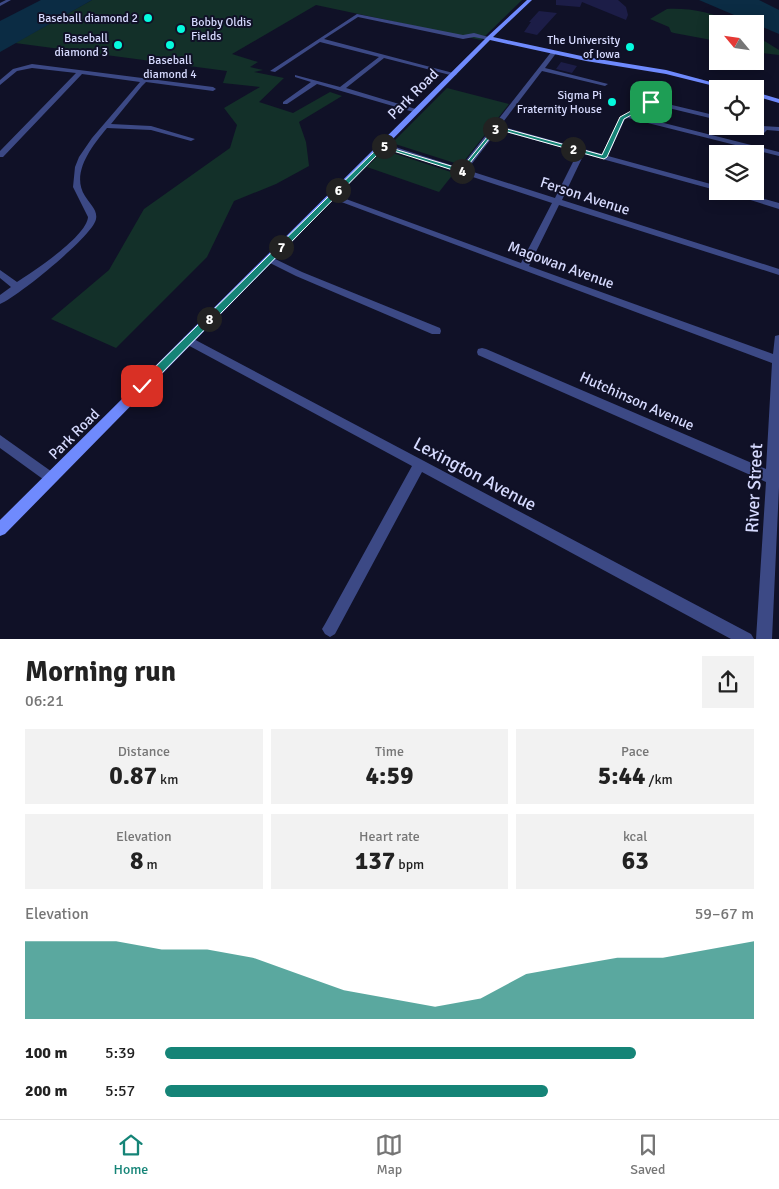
<!DOCTYPE html>
<html lang="en">
<head>
<meta charset="utf-8">
<style>
	body { margin:0; font-family:Signika,sans-serif; background:#f2f2f2; color:#222; height:100vh; display:flex; flex-direction:column; font-size:19px; white-space:nowrap }
	* { box-sizing:border-box; margin:0 }
	p { font-size:16px; color:#767676 }
	.icon { flex:none; width:28px; height:28px; fill:none; stroke:currentColor; stroke-width:2; stroke-linecap:round; stroke-linejoin:round }
	.map { position:relative; height:639px; overflow:hidden }
	.drawer { display:flex; flex-direction:column; background:#fff; flex:1 }
	.drawer>* { flex:none }
	.needle { width:32px; rotate:299deg }
	.fabs { position:absolute; left:709px; top:15px; display:grid; gap:10px }
	.fabs a { display:grid; place-items:center; width:55px; height:55px; border-radius:0px; background:#fff; box-shadow:0 2px 12px #0003; font-size:25px }
	.pin { position:absolute; display:grid; place-items:center; width:42px; height:42px; color:#fff; margin:-21px; border-radius:10px; box-shadow:0 2px 8px #0006 }
	.km { position:absolute; width:25px; height:25px; margin:-12px; border-radius:50%; background:#222; color:#fff; font-size:14px; line-height:25px; text-align:center }
	.round { display:grid; place-items:center; flex:none; width:52px; height:52px; border-radius:0px; background:#f2f2f2 }
	.summary { display:flex; align-items:center; justify-content:space-between; height:85px; padding:0 25px }
	h1 { font-size:28px; font-weight:700; line-height:38px }
	.metrics { display:grid; grid-template-columns:repeat(3,1fr); gap:8px; height:85px; padding:5px 25px }
	.metrics div { display:grid; align-content:center; border-radius:0px; background:#f2f2f2; text-align:center }
	.metrics b { font-size:25px; font-weight:700 }
	.metrics small { font-size:14px; font-weight:400 }
	.metrics p { font-size:14px }
	.chart { height:140px; padding:10px 25px }
	.chart p { display:flex; justify-content:space-between }
	.chart svg { width:100%; height:90px; margin-top:5px; fill:#158477; opacity:.7 }
	ul { padding:0 25px; list-style:none; font-size:16px }
	li { display:grid; grid-template-columns:80px 60px 1fr; align-items:center; height:38px }
	li i { height:12px; border-radius:6px; background:#158477 }
	.tab-bar { display:flex; justify-content:space-around; align-items:center; height:70px; border-top:1px solid #e0e0e0; background:#fff; font-size:14px; color:#767676 }
	.tab-bar a { display:grid; justify-items:center; gap:2px }
	.tab-bar .on { color:#158477 }
	.map>svg:first-child { display:block }
	.green { fill:#133029 }
	.water { fill:#0b2c44 }
	.building { fill:#1c1d47 }
	.lines { fill:none; stroke-linecap:round; stroke-linejoin:round }
	.street { fill:#3c4985; fill-rule:evenodd }
	.secondary { fill:#6f8afd; fill-rule:evenodd }
	.route { fill:#158477; stroke:#fff }
	.poi-dot { fill:#05fbde; stroke:#101127; stroke-width:2 }
	.labels { text-anchor:middle; dominant-baseline:central; stroke-width:4; stroke-linejoin:round; paint-order:stroke }
	.far-poi-label { font-size:12px; fill:#d6dafe; stroke:#101127; text-anchor:end }
	.street-label { font-size:15px; fill:#d6dafe; stroke:#101127 }
	.near-street-label { font-size:18px; fill:#d6dafe; stroke:#101127 }
</style>
</head>
<body>
<div class="map">
<svg width="779" height="639" viewBox="0 0 779 639">
	<rect width="100%" height="100%" fill="#101127"/>
	<!-- green -->
	<g class="green">
		<path d="M92 0H522L481 40 316 5 232 54 258 62 250 67 263 70 254 72 284 78 259 102 293 113 330 92 342 96 299 122 306 142 309 166 276 184 234 201 207 257 116 348 51 319 109 270 144 209 230 148 237 125 224 108 260 87 223 83 227 71 15 43Z"/>
		<path d="M667 9C689 8 714 12 733 24H718L717 41 674 33 671 32 669 27 650 19Z"/>
		<path d="M755 35 779 50V55L755 52Z"/>
		<path d="M447 88 509 104 461 165 392 143Z"/>
		<path d="M384 150 454 173 439 192 367 167Z"/>
	</g>
	<!-- water -->
	<g class="water">
		<path d="M41 0H92L0 52V21Z"/>
		<path d="M699 0H759L779 10V34Z"/>
	</g>
	<!-- building -->
	<g class="building">
		<path d="M556 0H618L626 7 628 15 626 20 582 2 580 7 556 5Z"/>
		<path d="M539 11 557 13 537 35 524 32 531 22H529Z"/>
		<path d="M561 62 577 66 572 73 556 69Z"/>
	</g>
	<g class="lines">
		<!-- street -->
		<g class="street">
			<path d="M6 0H11L0 6V3Z"/>
			<path d="M357 14 463 35 474 33 492 38 489 40 474 37 463 39 358 17 324 39 457 74 454 76 384 58 346 88 419 110 420 111 417 113 317 84 287 104H283V102L311 82 295 77V75L340 87 379 57 320 42 275 72 270 71Z"/>
			<path d="M552 51 557 52 545 68 608 84 605 86 542 71 500 126 602 154 620 117 651 100 718 116V120L652 104 632 115 779 152V156L628 118 625 119 608 156 718 186 719 191 584 154 562 200 779 269V275L559 205 529 266 773 354 775 336 779 335V487L772 639H756L766 482 478 355 477 352 478 349 482 348 486 349 766 469 772 363 328 197 329 195H335L521 263 552 203 379 146 386 144 460 168ZM498 130 578 152 555 198 467 170Z"/>
			<path d="M32 64 213 87 216 89 213 91 146 82 142 86 111 124 151 126 195 139 191 141 151 130 107 128C93 145 70 173 85 196 89 203 98 210 96 219 94 235 16 298 0 304V295L11 287 0 278V270L17 282C34 271 87 236 88 217L73 187 75 167 79 157 92 138 140 82 82 74 3 157H0V151L76 73 32 68 17 71 0 85V80L13 69Z"/>
			<path d="M755 124 757 126 755 128 759 131 761 130 759 128 762 126 779 127V131L767 130 763 134H755L748 128 749 126H755Z"/>
			<path d="M722 191H736L779 203V209Z"/>
			<path d="M269 256 302 272 440 328 441 331 440 334H432L296 276 266 261 265 259Z"/>
			<path d="M188 336 751 634 754 639H731L422 472 335 634 330 637 325 634 322 629 325 624 412 466 184 343 183 340 184 337Z"/>
			<path d="M0 435 55 474 57 478 55 482 51 484 47 482 0 448Z"/>
		</g>
		<!-- secondary -->
		<g class="secondary">
			<path d="M527 0H532L493 37 586 57 666 70 737 89H726L666 74 586 61 490 40 5 534 0 536V520L487 37Z"/>
			<path d="M755 92 779 99V103L755 96Z"/>
		</g>
	</g>
	<!-- route -->
	<path class="route" d="M651 100 653 103 624 119 607 157 604 159 497 129 462 173 384 148 146 389H139V383L381 145 461 169 496 126 602 155 620 117Z"/>
	<!-- markers -->
	<g class="poi-dot">
		<circle cx="148" cy="18" r="5"/>
		<circle cx="181" cy="29" r="5"/>
		<circle cx="118" cy="45" r="5"/>
		<circle cx="170" cy="45" r="5"/>
		<circle cx="630" cy="47" r="5"/>
		<circle cx="612" cy="102" r="5"/>
	</g>
	<g class="labels">
		<!-- far-poi labels -->
		<g class="far-poi-label">
			<text x="138" y="18">Baseball diamond 2</text>
			<text x="191" y="22" text-anchor="start">Bobby Oldis<tspan x="191" dy="14">Fields</tspan></text>
			<text x="108" y="38">Baseball<tspan x="108" dy="14">diamond 3</tspan></text>
			<text x="620" y="40">The University<tspan x="620" dy="14">of Iowa</tspan></text>
			<text x="170" y="60" text-anchor="middle">Baseball<tspan x="170" dy="14">diamond 4</tspan></text>
			<text x="602" y="95">Sigma Pi<tspan x="602" dy="14">Fraternity House</tspan></text>
		</g>
		<!-- street labels -->
		<g class="street-label">
			<text transform="translate(413 94) rotate(-45)">Park Road</text>
			<text transform="translate(585 196) rotate(18)">Ferson Avenue</text>
			<text transform="translate(561 265) rotate(20)">Magowan Avenue</text>
			<text transform="translate(637 401) rotate(24)">Hutchinson Avenue</text>
			<text transform="translate(74 434) rotate(-45)">Park Road</text>
		</g>
		<!-- near-street labels -->
		<g class="near-street-label">
			<text transform="translate(475 474) rotate(28)">Lexington Avenue</text>
			<text transform="translate(754 488) rotate(-87)">River Street</text>
		</g>
	</g>
</svg>
<div class="fabs">
<a><svg class="needle" viewBox="-14 -14 28 28"><path d="M0-13l5 13h-10z" fill="#e53935"/><path d="M0 13l5-13h-10z" fill="#767676"/></svg></a>
<a><svg class="icon" aria-label="locate" viewBox="0 0 24 24"><circle cx="12" cy="12" r="6"/><path d="M12 2v4M12 18v4M2 12h4M18 12h4"/></svg></a>
<a><svg class="icon" aria-label="layers" viewBox="0 0 24 24"><path d="M12 4l9 5-9 5-9-5zM3 14l9 5 9-5"/></svg></a>
</div>
<div class="pin" style="left:651px;top:102px;background:#1e9e55"><svg class="icon" aria-label="arrive" viewBox="0 0 24 24"><path d="M6 21V4h12l-3 4 3 4H6"/></svg></div>
<div class="pin" style="left:142px;top:386px;background:#d93025"><svg class="icon" aria-label="check" viewBox="0 0 24 24"><path d="M5 12l5 5 9-10"/></svg></div>
<b class="km" style="left:573px;top:149px">2</b>
<b class="km" style="left:495px;top:129px">3</b>
<b class="km" style="left:462px;top:171px">4</b>
<b class="km" style="left:384px;top:146px">5</b>
<b class="km" style="left:338px;top:190px">6</b>
<b class="km" style="left:281px;top:247px">7</b>
<b class="km" style="left:209px;top:319px">8</b>
</div>
<section class="drawer">
<div class="summary"><div><h1>Morning run</h1><p>06:21</p></div><a class="round"><svg class="icon" aria-label="share" viewBox="0 0 24 24"><path d="M12 15V3M7 8l5-5 5 5M5 13v7h14v-7"/></svg></a></div>
<div class="metrics">
<div><p>Distance</p><b>0.87<small> km</small></b></div>
<div><p>Time</p><b>4:59</b></div>
<div><p>Pace</p><b>5:44<small> /km</small></b></div>
</div>
<div class="metrics">
<div><p>Elevation</p><b>8<small> m</small></b></div>
<div><p>Heart rate</p><b>137<small> bpm</small></b></div>
<div><p>kcal</p><b>63</b></div>
</div>
<div class="chart"><p><span>Elevation</span>59–67 m</p>
<svg viewBox="0 0 160 44" preserveAspectRatio="none"><path d="M0 44V6L10 6L20 6L30 10L40 10L50 14L60 22L70 30L80 34L90 38L100 34L110 22L120 18L130 14L140 14L150 10L160 6V44z"/></svg>
</div>
<ul>
<li><b>100 m</b>5:39<i style="width:80%"></i></li>
<li><b>200 m</b>5:57<i style="width:65%"></i></li>
</ul>
</section>
<nav class="tab-bar">
<a class="on"><svg class="icon" aria-label="home" viewBox="0 0 24 24"><path d="M3 11l9-7 9 7M6 9v11h12V9"/></svg>Home</a>
<a><svg class="icon" aria-label="map" viewBox="0 0 24 24"><path d="M3 6l6-2 6 2 6-2v14l-6 2-6-2-6 2zM9 4v14M15 6v14"/></svg>Map</a>
<a><svg class="icon" aria-label="saved" viewBox="0 0 24 24"><path d="M7 4h10v16l-5-4-5 4z"/></svg>Saved</a>
</nav>
</body>
</html>
